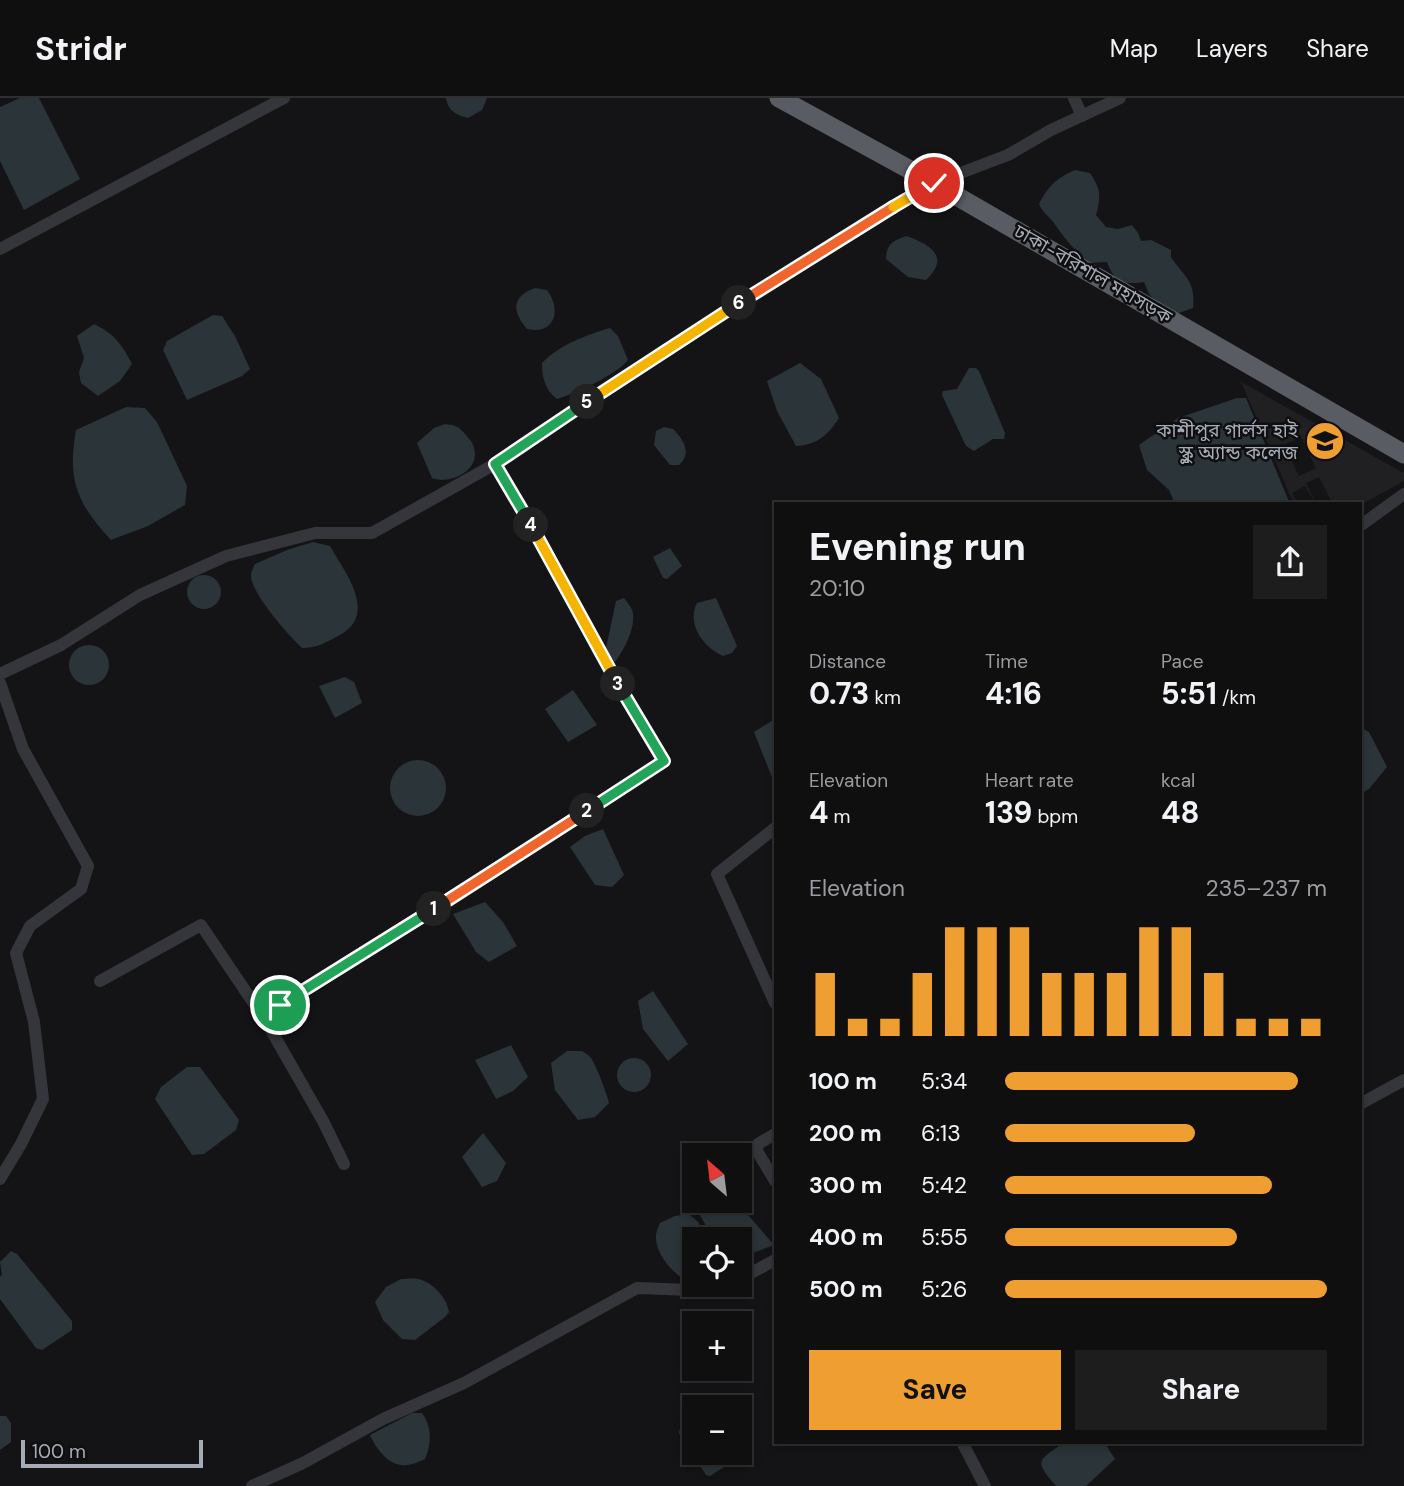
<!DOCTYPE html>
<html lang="en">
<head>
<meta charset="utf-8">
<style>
	body { margin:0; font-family:"DM Sans","Noto Sans Bengali",sans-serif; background:#1d1d1e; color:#f1f3f6; height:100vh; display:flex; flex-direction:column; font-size:26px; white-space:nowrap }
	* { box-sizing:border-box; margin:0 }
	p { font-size:23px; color:#9b9c9f }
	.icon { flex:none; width:38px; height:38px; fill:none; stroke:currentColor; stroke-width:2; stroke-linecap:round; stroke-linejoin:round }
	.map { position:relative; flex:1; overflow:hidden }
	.details { position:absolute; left:774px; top:404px; width:588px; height:942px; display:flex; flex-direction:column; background:#0f0f10; border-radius:0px; box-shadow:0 4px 10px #0003,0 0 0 2px #2f2f30 }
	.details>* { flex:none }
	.needle { width:46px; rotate:332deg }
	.buttons { position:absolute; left:682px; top:1045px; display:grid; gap:14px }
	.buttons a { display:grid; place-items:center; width:70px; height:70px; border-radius:0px; background:#0f0f10; box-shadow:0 4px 10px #0003,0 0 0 2px #2f2f30; font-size:35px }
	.scale { position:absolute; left:21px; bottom:18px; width:182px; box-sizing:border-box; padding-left:7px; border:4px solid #a6acb6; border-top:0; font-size:19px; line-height:24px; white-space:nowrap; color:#a6acb6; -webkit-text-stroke:5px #0f0f11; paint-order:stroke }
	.pin { position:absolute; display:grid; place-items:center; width:60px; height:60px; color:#fff; margin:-30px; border:4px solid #fff; border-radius:50%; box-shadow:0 2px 7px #0007 }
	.km { position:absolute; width:35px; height:35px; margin:-18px; border-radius:50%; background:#222; color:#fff; font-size:19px; line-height:35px; text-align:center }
	.round { display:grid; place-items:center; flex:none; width:74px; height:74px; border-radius:0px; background:#1d1d1e }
	.headline { display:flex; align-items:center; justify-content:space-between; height:119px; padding:0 35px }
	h1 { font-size:38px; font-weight:700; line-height:52px }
	.stats { display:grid; grid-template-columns:repeat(3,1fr); gap:10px; height:119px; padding:7px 35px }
	.stats div { display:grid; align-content:center }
	.stats b { font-size:30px; font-weight:700 }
	.stats small { font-size:19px; font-weight:400 }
	.stats p { font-size:19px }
	.chart { height:196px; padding:14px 35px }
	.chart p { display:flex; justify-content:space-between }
	.chart svg { width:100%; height:126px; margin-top:7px; stroke:#ef9f32; stroke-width:6 }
	.cta { display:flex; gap:14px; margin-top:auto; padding:14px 35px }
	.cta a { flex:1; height:80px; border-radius:0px; background:#ef9f32; color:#111; font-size:28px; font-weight:700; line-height:80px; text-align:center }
	.cta a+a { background:#1d1d1e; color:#f1f3f6 }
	ul { padding:0 35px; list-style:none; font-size:23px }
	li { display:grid; grid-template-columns:112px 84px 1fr; align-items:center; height:52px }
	li i { height:18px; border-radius:9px; background:#ef9f32 }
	header { display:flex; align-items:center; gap:42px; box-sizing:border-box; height:98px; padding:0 35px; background:#0f0f10; border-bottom:2px solid #2f2f30 }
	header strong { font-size:33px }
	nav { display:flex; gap:38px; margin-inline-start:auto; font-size:24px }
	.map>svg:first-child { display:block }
	.built { fill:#202023; fill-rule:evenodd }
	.water { fill:#2a3439 }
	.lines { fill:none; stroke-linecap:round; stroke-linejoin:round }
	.minor { stroke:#35363b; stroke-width:12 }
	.trunk { stroke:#595c63; stroke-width:19 }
	.split-1-casing { stroke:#fff; stroke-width:14 }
	.split-2-casing { stroke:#fff; stroke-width:14 }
	.split-3-casing { stroke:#fff; stroke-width:14 }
	.split-4-casing { stroke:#fff; stroke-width:14 }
	.split-5-casing { stroke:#fff; stroke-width:14 }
	.split-6-casing { stroke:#fff; stroke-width:14 }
	.split-7-casing { stroke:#fff; stroke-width:14 }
	.split-8-casing { stroke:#fff; stroke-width:14 }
	.split-1 { stroke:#22a559; stroke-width:9 }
	.split-2 { stroke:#f0652b; stroke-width:9 }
	.split-3 { stroke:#22a559; stroke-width:9 }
	.split-4 { stroke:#f5b400; stroke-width:9 }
	.split-5 { stroke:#22a559; stroke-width:9 }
	.split-6 { stroke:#f5b400; stroke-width:9 }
	.split-7 { stroke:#f0652b; stroke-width:9 }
	.split-8 { stroke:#f5b400; stroke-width:9 }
	.labels { text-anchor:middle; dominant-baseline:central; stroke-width:5; stroke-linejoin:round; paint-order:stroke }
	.street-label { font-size:19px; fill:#a6acb6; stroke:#0f0f11 }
	.poi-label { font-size:19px; fill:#a6acb6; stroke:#0f0f11; text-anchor:end }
</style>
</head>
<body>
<header>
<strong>Stridr</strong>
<nav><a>Map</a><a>Layers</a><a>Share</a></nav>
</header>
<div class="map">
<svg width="1404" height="1388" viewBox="0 0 1404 1388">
	<rect width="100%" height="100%" fill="#141416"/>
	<!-- built -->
	<path class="built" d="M1241 284 1404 375V383L1360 407 1333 406 1319 379 1306 385 1316 406 1305 388 1292 395 1298 406H1294ZM1301 339 1316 370 1299 378 1284 347Z"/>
	<!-- water -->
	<g class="water">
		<path d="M20 0H39L80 81 24 112 0 63V9Z"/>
		<path d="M446 0H487L482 12 468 20C456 17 448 13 446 0Z"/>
		<path d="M1075 72 1090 75C1101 91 1101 99 1096 117L1106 129 1118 131 1132 127 1138 135 1141 143 1151 142 1171 152V159C1184 179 1196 182 1193 210L1179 215 1166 214 1149 196 1144 184C1124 187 1114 184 1107 164L1089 165C1075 153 1065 141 1054 125 1049 118 1042 114 1039 106 1048 88 1057 80 1075 72Z"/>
		<path d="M906 138C930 146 951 159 926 182L908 179 886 161C886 146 893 143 906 138Z"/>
		<path d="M535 190 547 192C562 212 555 237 527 231 512 213 511 199 535 190Z"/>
		<path d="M213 217 222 218 235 238 250 271 242 278 187 302 163 252 167 243Z"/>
		<path d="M94 226C113 235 122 246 132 266L120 283 98 298 81 285 79 274 84 260 77 238Z"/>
		<path d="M610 230 618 238 628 262C616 277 576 295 557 301 545 292 542 280 542 265 559 247 586 237 610 230Z"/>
		<path d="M800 265 821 281 839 320C828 337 817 347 796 348L777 313 767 283Z"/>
		<path d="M969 270H976L979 273 1005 335 1004 341H993L974 353 966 348 942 297 943 293 957 291Z"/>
		<path d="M1237 300H1246L1290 406H1175L1169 392 1147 372 1139 347 1178 320Z"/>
		<path d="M126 309 145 310 157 324 187 388 185 407 148 428 111 442C77 405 67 383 76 332Z"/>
		<path d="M445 326C455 327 458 328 465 336 468 340 473 344 474 350 481 373 449 387 432 380L417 345 434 330Z"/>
		<path d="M664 329 673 331C684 342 692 355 679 367H670L654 347 656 333Z"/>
		<path d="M313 444 330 448C346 476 379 517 338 538 325 545 317 550 302 550 289 538 250 494 251 477 251 475 254 467 255 466L287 452Z"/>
		<path d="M670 450 682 468 667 481 663 480 653 459Z"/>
		<circle cx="204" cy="494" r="17"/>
		<path d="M624 500C627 504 632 510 633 515 635 531 624 552 615 564L607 558 606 550 616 503Z"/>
		<path d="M716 500 737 548 732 555 723 558C704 550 686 526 697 505Z"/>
		<circle cx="89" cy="567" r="20"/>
		<path d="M345 579 354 584 362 605 335 620 319 588Z"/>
		<path d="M573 592 597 627 568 644 545 611Z"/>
		<path d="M775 621V687L754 634Z"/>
		<path d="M1360 629 1369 634 1387 669 1369 691 1360 696Z"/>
		<circle cx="418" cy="690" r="28"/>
		<path d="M603 731 624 777 612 789 595 787 570 749 585 738Z"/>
		<path d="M485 804 503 824 517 848 489 864 476 854 453 816Z"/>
		<path d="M653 893 688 946 668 963 643 931 638 903Z"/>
		<path d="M511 947 528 979 513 993 496 1001 475 962Z"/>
		<path d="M567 953H582C585 955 589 957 591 960 595 965 608 998 609 1005L595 1019 578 1022 555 992 551 965Z"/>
		<circle cx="634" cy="977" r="17"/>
		<path d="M187 969H200L239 1022 236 1032 204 1056 192 1057 155 1001 161 989Z"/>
		<path d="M483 1035 506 1065 497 1083 482 1089 462 1059Z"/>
		<path d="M695 1091V1102L736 1103 774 1147 740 1160V1141H716L711 1137 688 1095Z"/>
		<path d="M689 1116 698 1124 708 1141H695V1186C678 1182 657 1159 656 1141 655 1136 658 1130 660 1125L675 1118Z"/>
		<path d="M11 1153 17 1156 72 1223V1232L42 1252 36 1250 0 1201V1179L2 1176 0 1164Z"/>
		<path d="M401 1181C406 1181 413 1180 418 1181 433 1184 447 1200 449 1214L445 1219 415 1242 402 1241 383 1222 375 1204 386 1189Z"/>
		<path d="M412 1315H422C432 1329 432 1345 425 1361 420 1363 414 1366 408 1367 390 1370 376 1351 370 1337Z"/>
		<path d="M0 1318H6L11 1325V1344L0 1352Z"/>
		<path d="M695 1322V1354H740V1341L747 1354 710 1378 706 1377 679 1335 680 1331Z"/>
		<path d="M1065 1344H1104L1115 1361 1086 1388H1056C1033 1361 1038 1363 1065 1344Z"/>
	</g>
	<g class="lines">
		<!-- minor -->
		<g class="minor">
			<path d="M1074 0 1082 18"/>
			<path d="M0 151 284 0"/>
			<path d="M1360 428 1404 396"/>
			<path d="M0 576 61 547 140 497 226 458 315 435H372L495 366 666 251 934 85 1008 57 1051 32 1120 0"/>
			<path d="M0 585 23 651 88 768 81 791 30 828 16 855 34 924 43 1001 21 1046 0 1081"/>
			<path d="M775 730 717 776 775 905"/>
			<path d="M100 883 201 827 267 925"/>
			<path d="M1360 1006 1404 982"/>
			<path d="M775 1036 758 1046 757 1053 775 1083"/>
			<path d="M344 1066 323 1023 267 925 271 914 664 663 600 556 540 441 495 366"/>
			<path d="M740 1181 775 1162"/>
			<path d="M962 1344 985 1388"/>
			<path d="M252 1388 303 1365 383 1321 464 1285 637 1190 718 1193 730 1186"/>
		</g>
		<!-- trunk -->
		<path class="trunk" d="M779 0 934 85 1404 356"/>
	</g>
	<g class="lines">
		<!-- split-1 casing -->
		<g class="split-1-casing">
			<path id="split-1" d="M280 907 434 811"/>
		</g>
		<!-- split-2 casing -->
		<g class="split-2-casing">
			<path id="split-2" d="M434 811 587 713"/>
		</g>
		<!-- split-3 casing -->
		<g class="split-3-casing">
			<path id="split-3" d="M587 713 664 663 618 586"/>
		</g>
		<!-- split-4 casing -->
		<g class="split-4-casing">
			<path id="split-4" d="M531 427 618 586"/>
		</g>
		<!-- split-5 casing -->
		<g class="split-5-casing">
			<path id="split-5" d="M531 427 495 366 587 304"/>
		</g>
		<!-- split-6 casing -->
		<g class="split-6-casing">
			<path id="split-6" d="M587 304 739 205"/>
		</g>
		<!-- split-7 casing -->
		<g class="split-7-casing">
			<path id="split-7" d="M739 205 893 109"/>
		</g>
		<!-- split-8 casing -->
		<g class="split-8-casing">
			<path id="split-8" d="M893 109 934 85"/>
		</g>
		<!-- split-1 -->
		<use href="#split-1" class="split-1"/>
		<!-- split-2 -->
		<use href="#split-2" class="split-2"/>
		<!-- split-3 -->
		<use href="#split-3" class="split-3"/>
		<!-- split-4 -->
		<use href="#split-4" class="split-4"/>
		<!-- split-5 -->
		<use href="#split-5" class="split-5"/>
		<!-- split-6 -->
		<use href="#split-6" class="split-6"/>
		<!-- split-7 -->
		<use href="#split-7" class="split-7"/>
		<!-- split-8 -->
		<use href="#split-8" class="split-8"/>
	</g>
	<!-- icons -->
	<defs>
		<g id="school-disc" transform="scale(2.0125)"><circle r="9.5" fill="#ef9f32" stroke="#0f0f11"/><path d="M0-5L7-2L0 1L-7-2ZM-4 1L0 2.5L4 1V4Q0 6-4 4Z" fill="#111"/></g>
	</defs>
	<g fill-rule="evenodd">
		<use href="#school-disc" x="1325" y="343"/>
	</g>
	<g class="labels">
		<!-- street labels -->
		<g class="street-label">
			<text transform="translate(1093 176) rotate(30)">ঢাকা-বরিশাল মহাসড়ক</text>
		</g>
		<!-- poi labels -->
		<g class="poi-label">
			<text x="1298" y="332">কাশীপুর গার্লস হাই<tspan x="1298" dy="22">স্কুল অ্যান্ড কলেজ</tspan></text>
		</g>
	</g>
</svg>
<div class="buttons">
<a><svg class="needle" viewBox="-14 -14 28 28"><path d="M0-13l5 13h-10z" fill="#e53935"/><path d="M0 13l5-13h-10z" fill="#9b9c9f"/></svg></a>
<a><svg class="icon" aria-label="locate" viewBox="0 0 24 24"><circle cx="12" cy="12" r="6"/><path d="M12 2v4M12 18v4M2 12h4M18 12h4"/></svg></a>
<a>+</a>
<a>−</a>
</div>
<div class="scale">100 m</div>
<div class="pin" style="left:280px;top:907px;background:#1e9e55"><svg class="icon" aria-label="arrive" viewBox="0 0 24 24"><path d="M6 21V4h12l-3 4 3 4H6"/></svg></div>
<div class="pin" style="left:934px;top:85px;background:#d93025"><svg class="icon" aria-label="check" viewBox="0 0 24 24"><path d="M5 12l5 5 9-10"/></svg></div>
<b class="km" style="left:434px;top:811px">1</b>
<b class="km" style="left:587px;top:713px">2</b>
<b class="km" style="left:618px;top:586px">3</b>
<b class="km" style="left:531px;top:427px">4</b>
<b class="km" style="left:587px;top:304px">5</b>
<b class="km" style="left:739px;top:205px">6</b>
<section class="details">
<div class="headline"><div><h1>Evening run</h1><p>20:10</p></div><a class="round"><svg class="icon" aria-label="share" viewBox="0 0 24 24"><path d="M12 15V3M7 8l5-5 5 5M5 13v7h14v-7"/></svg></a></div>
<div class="stats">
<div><p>Distance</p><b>0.73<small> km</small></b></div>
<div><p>Time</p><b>4:16</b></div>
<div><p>Pace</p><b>5:51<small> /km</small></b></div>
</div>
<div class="stats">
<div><p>Elevation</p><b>4<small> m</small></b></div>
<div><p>Heart rate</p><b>139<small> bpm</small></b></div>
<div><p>kcal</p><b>48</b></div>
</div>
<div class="chart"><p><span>Elevation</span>235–237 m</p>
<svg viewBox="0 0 160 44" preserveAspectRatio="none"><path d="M5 44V22M15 44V38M25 44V38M35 44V22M45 44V6M55 44V6M65 44V6M75 44V22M85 44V22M95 44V22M105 44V6M115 44V6M125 44V22M135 44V38M145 44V38M155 44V38"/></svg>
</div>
<ul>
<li><b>100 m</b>5:34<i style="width:91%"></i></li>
<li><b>200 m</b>6:13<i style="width:59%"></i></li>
<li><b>300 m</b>5:42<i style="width:83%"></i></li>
<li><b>400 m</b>5:55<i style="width:72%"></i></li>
<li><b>500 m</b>5:26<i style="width:100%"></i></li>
</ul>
<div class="cta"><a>Save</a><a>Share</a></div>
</section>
</div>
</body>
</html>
